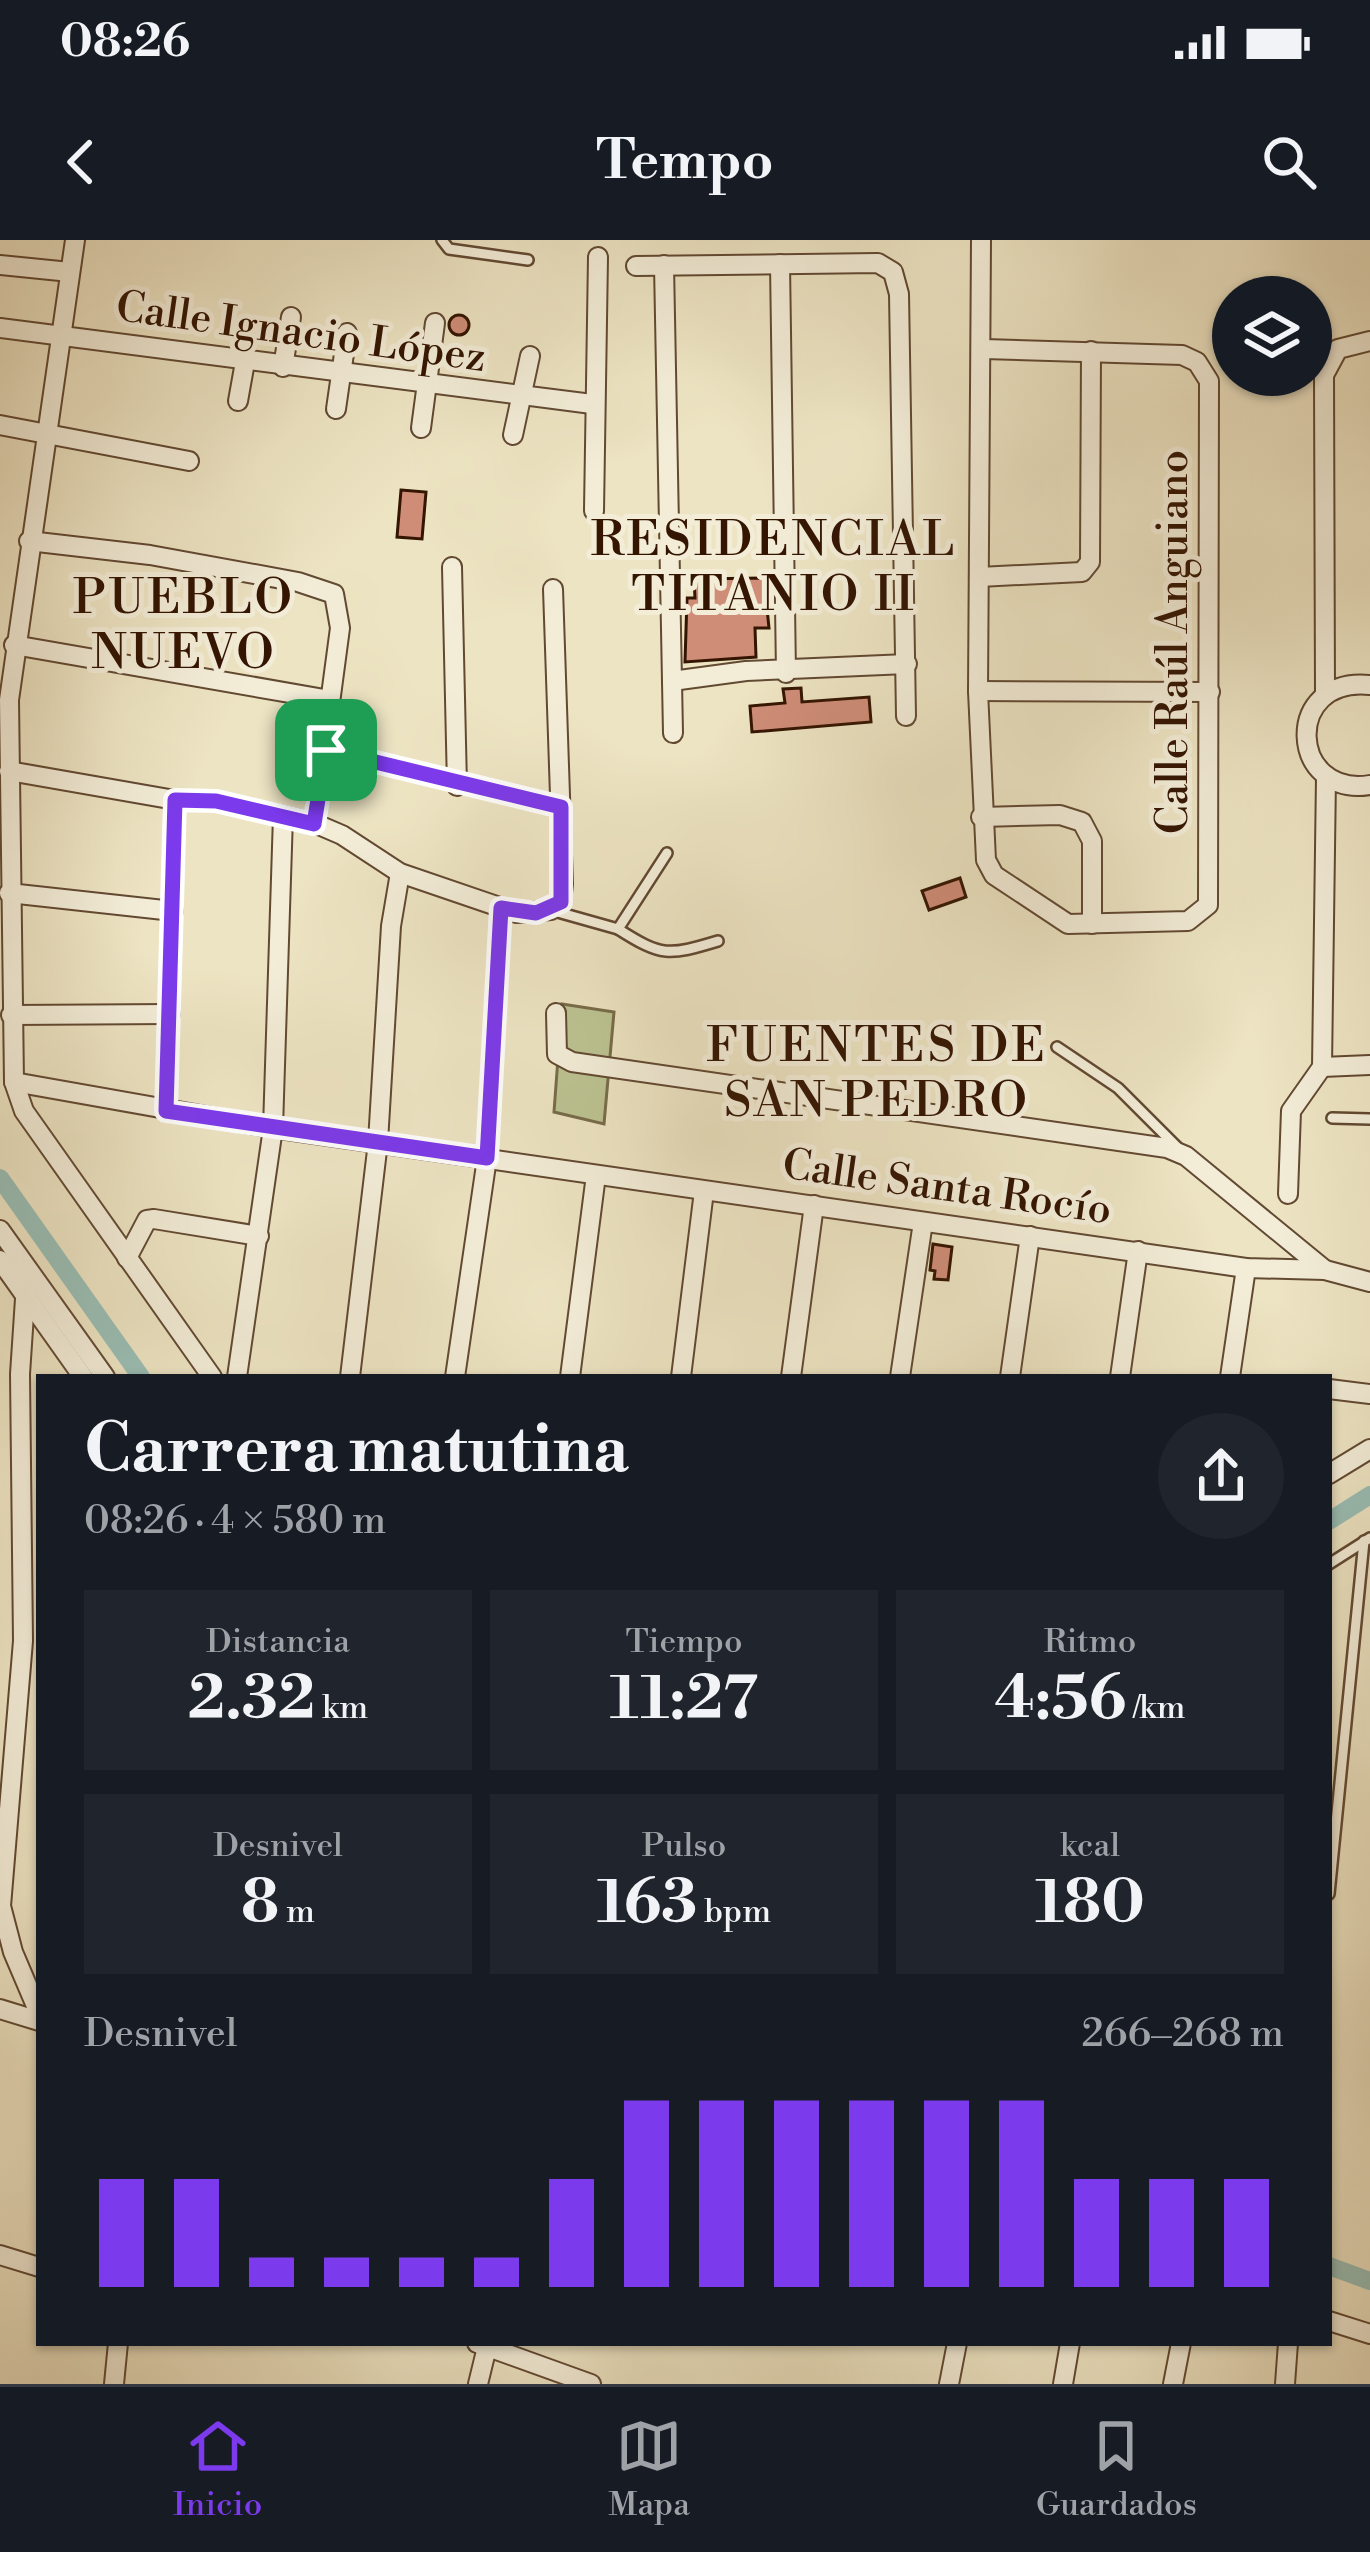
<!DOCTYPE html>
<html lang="es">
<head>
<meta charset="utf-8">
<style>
	body { margin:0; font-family:"Libre Bodoni",serif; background:#20242c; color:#f1f3f6; height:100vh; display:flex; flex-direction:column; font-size:45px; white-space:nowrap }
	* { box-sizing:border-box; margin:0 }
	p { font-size:39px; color:#9ea1a6 }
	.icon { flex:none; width:66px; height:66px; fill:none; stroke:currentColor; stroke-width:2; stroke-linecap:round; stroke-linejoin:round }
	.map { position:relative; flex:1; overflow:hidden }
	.sheet { position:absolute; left:36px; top:1134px; width:1296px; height:972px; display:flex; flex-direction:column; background:#171b24; border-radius:0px; box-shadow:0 3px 9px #0004 }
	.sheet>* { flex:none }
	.buttons { position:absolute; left:1212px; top:36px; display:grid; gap:24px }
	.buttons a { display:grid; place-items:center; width:120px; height:120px; border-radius:50%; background:#171b24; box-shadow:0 3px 9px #0004; font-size:60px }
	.pin { position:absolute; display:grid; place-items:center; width:102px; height:102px; color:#fff; margin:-51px; border-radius:24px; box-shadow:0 6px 18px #0006 }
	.round { display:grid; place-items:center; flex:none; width:126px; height:126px; border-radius:63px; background:#20242c }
	.summary { display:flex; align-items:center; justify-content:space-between; height:204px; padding:0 48px }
	h1 { font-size:66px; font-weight:800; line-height:90px }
	.figures { display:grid; grid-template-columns:repeat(3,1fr); gap:18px; height:204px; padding:12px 48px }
	.figures div { display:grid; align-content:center; border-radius:0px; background:#20242c; text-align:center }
	.figures b { font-size:60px; font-weight:800 }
	.figures small { font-size:33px; font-weight:400 }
	.figures p { font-size:33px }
	.chart { height:336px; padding:24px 48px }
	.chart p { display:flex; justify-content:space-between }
	.chart svg { width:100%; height:216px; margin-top:12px; stroke:#7c3aed; stroke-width:6 }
	.status { display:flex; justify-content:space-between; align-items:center; height:84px; padding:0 60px; background:#171b24; direction:ltr }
	.status svg { height:33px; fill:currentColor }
	header { display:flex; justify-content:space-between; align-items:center; height:156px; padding:0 48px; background:#171b24; font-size:54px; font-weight:800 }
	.menu { display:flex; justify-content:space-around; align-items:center; height:168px; border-top:3px solid #363941; background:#171b24; font-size:33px; color:#9ea1a6 }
	.menu a { display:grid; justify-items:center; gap:6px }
	.menu .selected { color:#7c3aed }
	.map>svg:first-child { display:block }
	.green { fill:#bcc392; stroke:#786c4a; stroke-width:3 }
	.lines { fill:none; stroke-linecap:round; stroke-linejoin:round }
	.canal { stroke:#99beb5; stroke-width:18 }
	.building { fill:#cf8d78; stroke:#341502; stroke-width:3 }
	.lane-casing { stroke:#624932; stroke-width:14 }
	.street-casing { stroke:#624932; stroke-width:22 }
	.lane { stroke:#f3edd8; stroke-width:9 }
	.street { stroke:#f3edd8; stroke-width:18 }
	.route-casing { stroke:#fff; stroke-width:24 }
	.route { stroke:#7c3aed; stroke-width:15 }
	.labels { text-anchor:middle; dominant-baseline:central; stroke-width:10; stroke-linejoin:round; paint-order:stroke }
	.street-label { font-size:42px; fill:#341502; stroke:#f3edd8 }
	.quarter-label { font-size:48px; letter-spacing:3px; fill:#341502; stroke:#f3edd8 }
</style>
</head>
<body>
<div class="status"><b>08:26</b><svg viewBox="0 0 49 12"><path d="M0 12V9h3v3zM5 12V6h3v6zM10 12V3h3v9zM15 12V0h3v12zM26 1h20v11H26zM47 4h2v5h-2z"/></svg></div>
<header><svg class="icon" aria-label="back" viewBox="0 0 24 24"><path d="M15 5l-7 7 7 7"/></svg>Tempo<svg class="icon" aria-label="search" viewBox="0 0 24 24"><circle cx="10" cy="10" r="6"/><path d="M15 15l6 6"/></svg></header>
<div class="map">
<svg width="1370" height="2144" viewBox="0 0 1370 2144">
	<rect width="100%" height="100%" fill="#ede4c3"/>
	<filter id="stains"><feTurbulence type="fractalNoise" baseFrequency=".00167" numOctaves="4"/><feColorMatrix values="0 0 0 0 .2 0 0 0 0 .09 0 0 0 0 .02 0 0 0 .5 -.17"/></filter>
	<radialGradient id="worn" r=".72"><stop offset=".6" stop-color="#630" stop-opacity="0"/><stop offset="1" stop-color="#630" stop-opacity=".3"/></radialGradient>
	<!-- green -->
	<path class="green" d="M562 764 614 772 604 884 554 872Z"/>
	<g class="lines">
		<!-- canal -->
		<g class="canal">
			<path d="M0 938 141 1137"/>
			<path d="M1329 1281 1370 1255"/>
			<path d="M1329 2026 1370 2041"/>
		</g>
	</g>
	<!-- building -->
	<g class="building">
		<circle cx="459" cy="85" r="10"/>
		<path d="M401 250 426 252 422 299 397 297Z"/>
		<path d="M764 338 769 388H755L756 417 685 422 687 358H695L694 339Z"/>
		<path d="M801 448 802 462 869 457 871 482 752 492 750 466 785 463 783 449Z"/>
		<path d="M960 638 966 657 929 670 922 651Z"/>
		<path d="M933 1004 952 1007 948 1040 934 1039 935 1031 930 1030Z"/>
	</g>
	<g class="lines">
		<!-- lane casing -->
		<g class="lane-casing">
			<g id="lane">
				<path d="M442 0 449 9 528 20"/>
				<path d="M554 671 618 689 667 613"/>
				<path d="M618 689C662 717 668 716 718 701"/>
				<path d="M1057 807 1118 848 1177 907"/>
				<path d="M1332 878 1370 879"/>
				<path d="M1329 1324 1370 1298"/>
				<path d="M1329 1654 1364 1301"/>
			</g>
		</g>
		<!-- street casing -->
		<g class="street-casing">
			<g id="street">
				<path d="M75 0 9 460 14 842 24 871 212 1137"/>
				<path d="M981 0 978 451 986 620 994 635 1068 684 1188 681 1208 665 1209 141 1197 122 1182 115 984 109"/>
				<path d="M780 24 786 433"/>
				<path d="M0 25 70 32"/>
				<path d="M664 25 673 493"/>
				<path d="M636 26 878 23 893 32 899 54 906 476"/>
				<path d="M0 88 592 164"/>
				<path d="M283 127 291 77"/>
				<path d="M238 161 245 122"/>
				<path d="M336 169 347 93"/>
				<path d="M0 185 189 221"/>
				<path d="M421 188 435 83"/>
				<path d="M513 195 530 116"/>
				<path d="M594 271 598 17"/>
				<path d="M29 301 150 315 298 342 334 354 340 388 314 583"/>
				<path d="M452 327 457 546"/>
				<path d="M979 337 1082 332 1090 322 1091 111"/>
				<path d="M14 405 330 460"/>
				<path d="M672 441 746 431 907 424"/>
				<path d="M1370 445C1282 436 1289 558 1370 545"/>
				<path d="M978 451 1210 452"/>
				<path d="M1325 454 1324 135 1338 109 1370 101"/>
				<path d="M326 510 561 567"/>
				<path d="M9 531 175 560 216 561 314 583 342 595 400 633 517 673 551 670 561 662 563 644 553 349"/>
				<path d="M981 577 1060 575 1082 582 1092 601V684"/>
				<path d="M9 653 173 671"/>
				<path d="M556 773 557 814 572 822 1167 908 1186 916 1325 1030"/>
				<path d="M11 775 170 774"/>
				<path d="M1322 827 1370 825"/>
				<path d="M14 842 273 888 1246 1028 1325 1030 1370 1042"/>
				<path d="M166 871 175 560"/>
				<path d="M1288 954 1291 871 1322 827 1326 537"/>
				<path d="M0 990 105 1137"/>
				<path d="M127 1018 147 980 154 979 259 996"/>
				<path d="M0 1020 83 1137"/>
				<path d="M27 1029 20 1134 23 1401 1 1666 13 1712 39 1773"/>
				<path d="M237 1137 273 888 283 576"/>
				<path d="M350 1137 378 902 391 686 400 633"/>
				<path d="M455 1137 487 918 501 668"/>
				<path d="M570 1137 596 935"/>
				<path d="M681 1137 704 951"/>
				<path d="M791 1137 814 965"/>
				<path d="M900 1137 923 982"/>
				<path d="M1010 1137 1030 996"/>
				<path d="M1120 1137 1138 1011"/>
				<path d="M1230 1137 1246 1028"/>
				<path d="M1329 1149 1370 1154"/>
				<path d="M1329 1234 1370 1209"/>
				<path d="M0 1769 39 1781"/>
				<path d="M0 2015 39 2027"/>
				<path d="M1329 2081 1370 2094"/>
				<path d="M477 2103 591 2144"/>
				<path d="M114 2144 118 2103"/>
				<path d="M478 2144 487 2107"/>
				<path d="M949 2144 957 2103"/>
				<path d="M1063 2144 1070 2103"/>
				<path d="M1173 2144 1181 2103"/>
				<path d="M1285 2144 1288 2103"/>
			</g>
		</g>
		<!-- lane -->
		<use href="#lane" class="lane"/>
		<!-- street -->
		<use href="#street" class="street"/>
	</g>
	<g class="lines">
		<!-- route casing -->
		<g class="route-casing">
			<path id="route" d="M326 510 561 567V662L536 673 501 668 487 918 166 871 175 560 216 561 314 584Z"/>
		</g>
		<!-- route -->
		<use href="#route" class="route"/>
	</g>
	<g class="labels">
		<!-- street labels -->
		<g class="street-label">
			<text transform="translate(301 93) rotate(8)">Calle Ignacio López</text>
			<text transform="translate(1174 402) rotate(-90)">Calle Raúl Anguiano</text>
			<text transform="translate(947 948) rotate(8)">Calle Santa Rocío</text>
		</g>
		<!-- quarter labels -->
		<g class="quarter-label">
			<text x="774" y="301">RESIDENCIAL<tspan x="774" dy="55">TITANIO II</tspan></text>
			<text x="184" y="359">PUEBLO<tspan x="184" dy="55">NUEVO</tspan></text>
			<text x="877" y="807">FUENTES DE<tspan x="877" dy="55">SAN PEDRO</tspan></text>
		</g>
	</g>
	<rect width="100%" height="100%" filter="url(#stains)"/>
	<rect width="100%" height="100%" fill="url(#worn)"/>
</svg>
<div class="buttons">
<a><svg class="icon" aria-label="layers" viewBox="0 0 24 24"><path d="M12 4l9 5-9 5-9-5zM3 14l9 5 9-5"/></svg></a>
</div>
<div class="pin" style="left:326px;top:510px;background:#1e9e55"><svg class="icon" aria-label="arrive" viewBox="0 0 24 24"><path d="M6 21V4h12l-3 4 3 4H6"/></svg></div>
<section class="sheet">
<div class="summary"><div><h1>Carrera matutina</h1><p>08:26 · 4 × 580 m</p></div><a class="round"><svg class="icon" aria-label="share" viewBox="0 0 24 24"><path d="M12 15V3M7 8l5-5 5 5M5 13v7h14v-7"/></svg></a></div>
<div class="figures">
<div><p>Distancia</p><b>2.32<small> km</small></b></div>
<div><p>Tiempo</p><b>11:27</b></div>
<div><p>Ritmo</p><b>4:56<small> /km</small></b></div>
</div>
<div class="figures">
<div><p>Desnivel</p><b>8<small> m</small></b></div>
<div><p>Pulso</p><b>163<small> bpm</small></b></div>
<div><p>kcal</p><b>180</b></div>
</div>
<div class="chart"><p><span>Desnivel</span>266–268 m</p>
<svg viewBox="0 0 160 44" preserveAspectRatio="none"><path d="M5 44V22M15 44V22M25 44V38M35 44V38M45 44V38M55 44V38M65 44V22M75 44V6M85 44V6M95 44V6M105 44V6M115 44V6M125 44V6M135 44V22M145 44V22M155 44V22"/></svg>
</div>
</section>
</div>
<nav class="menu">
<a class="selected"><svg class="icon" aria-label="home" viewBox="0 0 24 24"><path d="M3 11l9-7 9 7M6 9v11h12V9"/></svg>Inicio</a>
<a><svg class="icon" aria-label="map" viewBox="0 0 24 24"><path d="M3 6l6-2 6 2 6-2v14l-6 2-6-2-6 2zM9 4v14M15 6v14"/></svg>Mapa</a>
<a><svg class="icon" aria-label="saved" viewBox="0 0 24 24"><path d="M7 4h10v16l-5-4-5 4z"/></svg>Guardados</a>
</nav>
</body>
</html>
